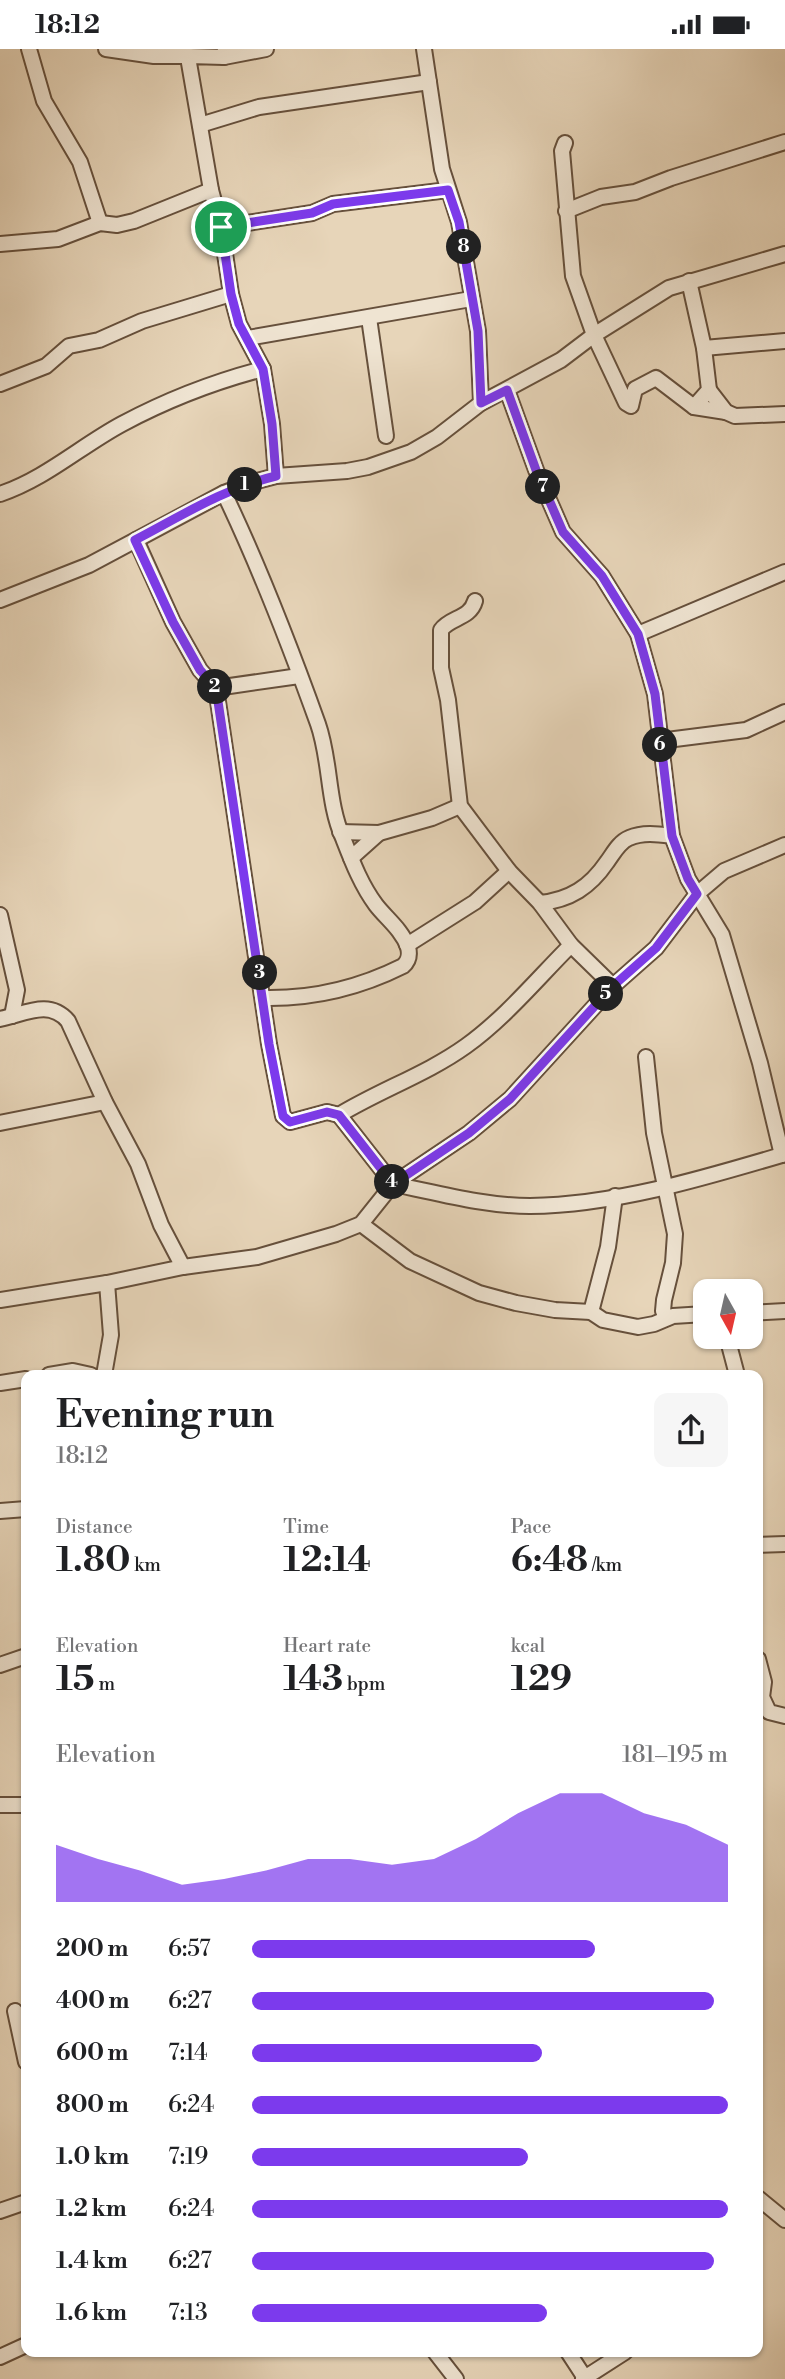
<!DOCTYPE html>
<html lang="en">
<head>
<meta charset="utf-8">
<style>
	body { margin:0; font-family:"Libre Bodoni",serif; background:#f6f6f6; color:#202124; height:100vh; display:flex; flex-direction:column; font-size:26px; white-space:nowrap }
	* { box-sizing:border-box; margin:0 }
	p { font-size:23px; color:#757577 }
	.icon { flex:none; width:38px; height:38px; fill:none; stroke:currentColor; stroke-width:2; stroke-linecap:round; stroke-linejoin:round }
	.map { position:relative; flex:1; overflow:hidden }
	.drawer { position:absolute; left:21px; top:1321px; width:742px; height:987px; display:flex; flex-direction:column; background:#fff; border-radius:14px; box-shadow:0 2px 5px #0004 }
	.drawer>* { flex:none }
	.needle { width:46px; rotate:172deg }
	.fabs { position:absolute; left:693px; top:1230px; display:grid; gap:14px }
	.fabs a { display:grid; place-items:center; width:70px; height:70px; border-radius:14px; background:#fff; box-shadow:0 2px 5px #0004; font-size:35px }
	.pin { position:absolute; display:grid; place-items:center; width:60px; height:60px; color:#fff; margin:-30px; border:4px solid #fff; border-radius:50%; box-shadow:0 2px 7px #0007 }
	.km { position:absolute; width:35px; height:35px; margin:-18px; border-radius:50%; background:#222; color:#fff; font-size:19px; line-height:35px; text-align:center }
	.round { display:grid; place-items:center; flex:none; width:74px; height:74px; border-radius:14px; background:#f6f6f6 }
	.overview { display:flex; align-items:center; justify-content:space-between; height:119px; padding:0 35px }
	h1 { font-size:38px; font-weight:700; line-height:52px }
	.stats { display:grid; grid-template-columns:repeat(3,1fr); gap:10px; height:119px; padding:7px 35px }
	.stats div { display:grid; align-content:center }
	.stats b { font-size:35px; font-weight:700 }
	.stats small { font-size:19px; font-weight:400 }
	.stats p { font-size:19px }
	.chart { height:196px; padding:14px 35px }
	.chart p { display:flex; justify-content:space-between }
	.chart svg { width:100%; height:126px; margin-top:7px; fill:#7c3aed; opacity:.7 }
	ul { padding:0 35px; list-style:none; font-size:23px }
	li { display:grid; grid-template-columns:112px 84px 1fr; align-items:center; height:52px }
	li i { height:18px; border-radius:9px; background:#7c3aed }
	.status { display:flex; justify-content:space-between; align-items:center; height:49px; padding:0 35px; background:#fff; direction:ltr }
	.status svg { height:19px; fill:currentColor }
	.map>svg:first-child { display:block }
	.lines { fill:none; stroke-linecap:round; stroke-linejoin:round }
	.minor-casing { stroke:#66503c; stroke-width:18 }
	.minor { stroke:#efe4d2; stroke-width:14 }
	.route-casing { stroke:#fff; stroke-width:14 }
	.route { stroke:#7c3aed; stroke-width:9 }
</style>
</head>
<body>
<div class="status"><b>18:12</b><svg viewBox="0 0 49 12"><path d="M0 12V9h3v3zM5 12V6h3v6zM10 12V3h3v9zM15 12V0h3v12zM26 1h20v11H26zM47 4h2v5h-2z"/></svg></div>
<div class="map">
<svg width="785" height="2330" viewBox="0 0 785 2330">
	<rect width="100%" height="100%" fill="#e7d5b9"/>
	<filter id="stains"><feTurbulence type="fractalNoise" baseFrequency=".00286" numOctaves="4"/><feColorMatrix values="0 0 0 0 .2 0 0 0 0 .09 0 0 0 0 .02 0 0 0 .5 -.17"/></filter>
	<radialGradient id="worn" r=".72"><stop offset=".6" stop-color="#630" stop-opacity="0"/><stop offset="1" stop-color="#630" stop-opacity=".3"/></radialGradient>
	<g class="lines">
		<!-- minor casing -->
		<g class="minor-casing">
			<g id="minor">
				<path d="M29 0 44 52 80 113 100 174"/>
				<path d="M106 0 154 7H189"/>
				<path d="M225 0 224 8 189 7V14L211 141 221 178 231 245 239 275 263 320 272 375 276 427"/>
				<path d="M424 0 442 120 459 173 478 282 481 354"/>
				<path d="M224 8 266 0"/>
				<path d="M200 76 259 58 429 33"/>
				<path d="M565 94 562 102 573 227 594 286 626 354 631 357 635 340 656 329 694 358 726 363"/>
				<path d="M566 162 601 148 635 143 671 129 785 93"/>
				<path d="M221 178 312 164 333 155 448 141"/>
				<path d="M0 195 58 190 100 174 117 176 134 172 211 141"/>
				<path d="M689 232 704 299 709 341 694 358"/>
				<path d="M369 269 386 387"/>
				<path d="M248 289 471 250"/>
				<path d="M704 299 785 292"/>
				<path d="M0 335 46 317 69 297 99 291 142 272 231 245"/>
				<path d="M507 341 536 421 563 483 602 527 638 585 655 645 672 787 688 830 722 886 760 1014 782 1106"/>
				<path d="M709 341 726 363 735 367 785 365"/>
				<path d="M224 444C260 519 290 597 318 675 331 712 327 753 343 789 352 812 361 836 376 856 386 869 402 881 408 898 410 906 409 912 403 917 359 939 314 950 264 949"/>
				<path d="M0 445C45 430 81 397 122 375 167 351 213 333 263 320"/>
				<path d="M136 491 173 573 200 621 216 639 269 995 283 1067 290 1073 327 1063 339 1066C380 1041 427 1025 466 997 505 969 537 930 571 896"/>
				<path d="M0 551 89 516 224 444 253 433 276 427 347 422 368 418 411 403 437 388 481 354 561 311 594 286 669 239 785 205"/>
				<path d="M475 552C470 570 450 568 441 581V619L448 651 460 757 509 822 540 854 571 896 613 937"/>
				<path d="M638 585 785 523"/>
				<path d="M216 639 299 627"/>
				<path d="M659 692 746 681 785 663"/>
				<path d="M340 783 379 784 432 769 460 757"/>
				<path d="M351 809 379 784"/>
				<path d="M540 854C570 851 590 838 607 813 613 805 619 793 629 789 643 783 657 785 672 787"/>
				<path d="M0 866 17 941 12 967"/>
				<path d="M407 896 475 853 509 822"/>
				<path d="M0 970C25 965 49 950 68 972L105 1053 138 1115 161 1176 183 1218 257 1208 336 1185 361 1175 393 1135 469 1084 510 1050 613 937 656 899 697 845 724 822 785 796"/>
				<path d="M646 1008 654 1084 675 1185 673 1214 664 1251 663 1262 667 1269"/>
				<path d="M339 1066 393 1135C438 1144 484 1157 530 1157 615 1156 704 1129 785 1105"/>
				<path d="M0 1074 105 1053"/>
				<path d="M361 1175 410 1212 479 1244 516 1254 555 1261 591 1263 603 1271 638 1278 654 1275 673 1267 705 1265"/>
				<path d="M0 1251 107 1234 183 1218"/>
				<path d="M591 1263 608 1198 615 1147"/>
				<path d="M751 1264 785 1262"/>
				<path d="M727 1288 737 1326"/>
				<path d="M49 1326 73 1322 91 1326"/>
				<path d="M104 1326 111 1286 107 1234"/>
				<path d="M0 1334 26 1330"/>
				<path d="M0 1462 26 1460"/>
				<path d="M758 1496 785 1495"/>
				<path d="M758 1610 764 1633 762 1648 769 1663 785 1667"/>
				<path d="M0 1616 26 1607"/>
				<path d="M0 1756H26"/>
				<path d="M15 1962 26 2013"/>
				<path d="M758 2149 785 2171"/>
				<path d="M0 2162 26 2153"/>
				<path d="M435 2303 456 2330"/>
				<path d="M568 2303 585 2329"/>
				<path d="M0 2308 26 2296"/>
				<path d="M583 2330 625 2303"/>
			</g>
		</g>
		<!-- minor -->
		<use href="#minor" class="minor"/>
	</g>
	<g class="lines">
		<!-- route casing -->
		<g class="route-casing">
			<path id="route" d="M448 141 459 173 478 282 481 354 507 341 536 421 563 483 602 527 638 585 655 645 672 787 688 830 697 845 656 899 613 937 510 1050 469 1084 393 1135 339 1066 327 1063 290 1073 283 1067 269 995 216 639 200 621 173 573 135 491C181 467 225 439 276 427L272 375 263 320 239 275 231 245 221 178 312 164 333 155Z"/>
		</g>
		<!-- route -->
		<use href="#route" class="route"/>
	</g>
	<rect width="100%" height="100%" filter="url(#stains)"/>
	<rect width="100%" height="100%" fill="url(#worn)"/>
</svg>
<div class="fabs">
<a><svg class="needle" viewBox="-14 -14 28 28"><path d="M0-13l5 13h-10z" fill="#e53935"/><path d="M0 13l5-13h-10z" fill="#757577"/></svg></a>
</div>
<div class="pin" style="left:221px;top:178px;background:#1e9e55"><svg class="icon" aria-label="arrive" viewBox="0 0 24 24"><path d="M6 21V4h12l-3 4 3 4H6"/></svg></div>
<b class="km" style="left:245px;top:436px">1</b>
<b class="km" style="left:215px;top:638px">2</b>
<b class="km" style="left:260px;top:924px">3</b>
<b class="km" style="left:392px;top:1133px">4</b>
<b class="km" style="left:606px;top:945px">5</b>
<b class="km" style="left:660px;top:696px">6</b>
<b class="km" style="left:543px;top:438px">7</b>
<b class="km" style="left:464px;top:198px">8</b>
<section class="drawer">
<div class="overview"><div><h1>Evening run</h1><p>18:12</p></div><a class="round"><svg class="icon" aria-label="share" viewBox="0 0 24 24"><path d="M12 15V3M7 8l5-5 5 5M5 13v7h14v-7"/></svg></a></div>
<div class="stats">
<div><p>Distance</p><b>1.80<small> km</small></b></div>
<div><p>Time</p><b>12:14</b></div>
<div><p>Pace</p><b>6:48<small> /km</small></b></div>
</div>
<div class="stats">
<div><p>Elevation</p><b>15<small> m</small></b></div>
<div><p>Heart rate</p><b>143<small> bpm</small></b></div>
<div><p>kcal</p><b>129</b></div>
</div>
<div class="chart"><p><span>Elevation</span>181–195 m</p>
<svg viewBox="0 0 160 44" preserveAspectRatio="none"><path d="M0 44V24L10 29L20 33L30 38L40 36L50 33L60 29L70 29L80 31L90 29L100 22L110 13L120 6L130 6L140 13L150 17L160 24V44z"/></svg>
</div>
<ul>
<li><b>200 m</b>6:57<i style="width:72%"></i></li>
<li><b>400 m</b>6:27<i style="width:97%"></i></li>
<li><b>600 m</b>7:14<i style="width:61%"></i></li>
<li><b>800 m</b>6:24<i style="width:100%"></i></li>
<li><b>1.0 km</b>7:19<i style="width:58%"></i></li>
<li><b>1.2 km</b>6:24<i style="width:100%"></i></li>
<li><b>1.4 km</b>6:27<i style="width:97%"></i></li>
<li><b>1.6 km</b>7:13<i style="width:62%"></i></li>
</ul>
</section>
</div>
</body>
</html>
